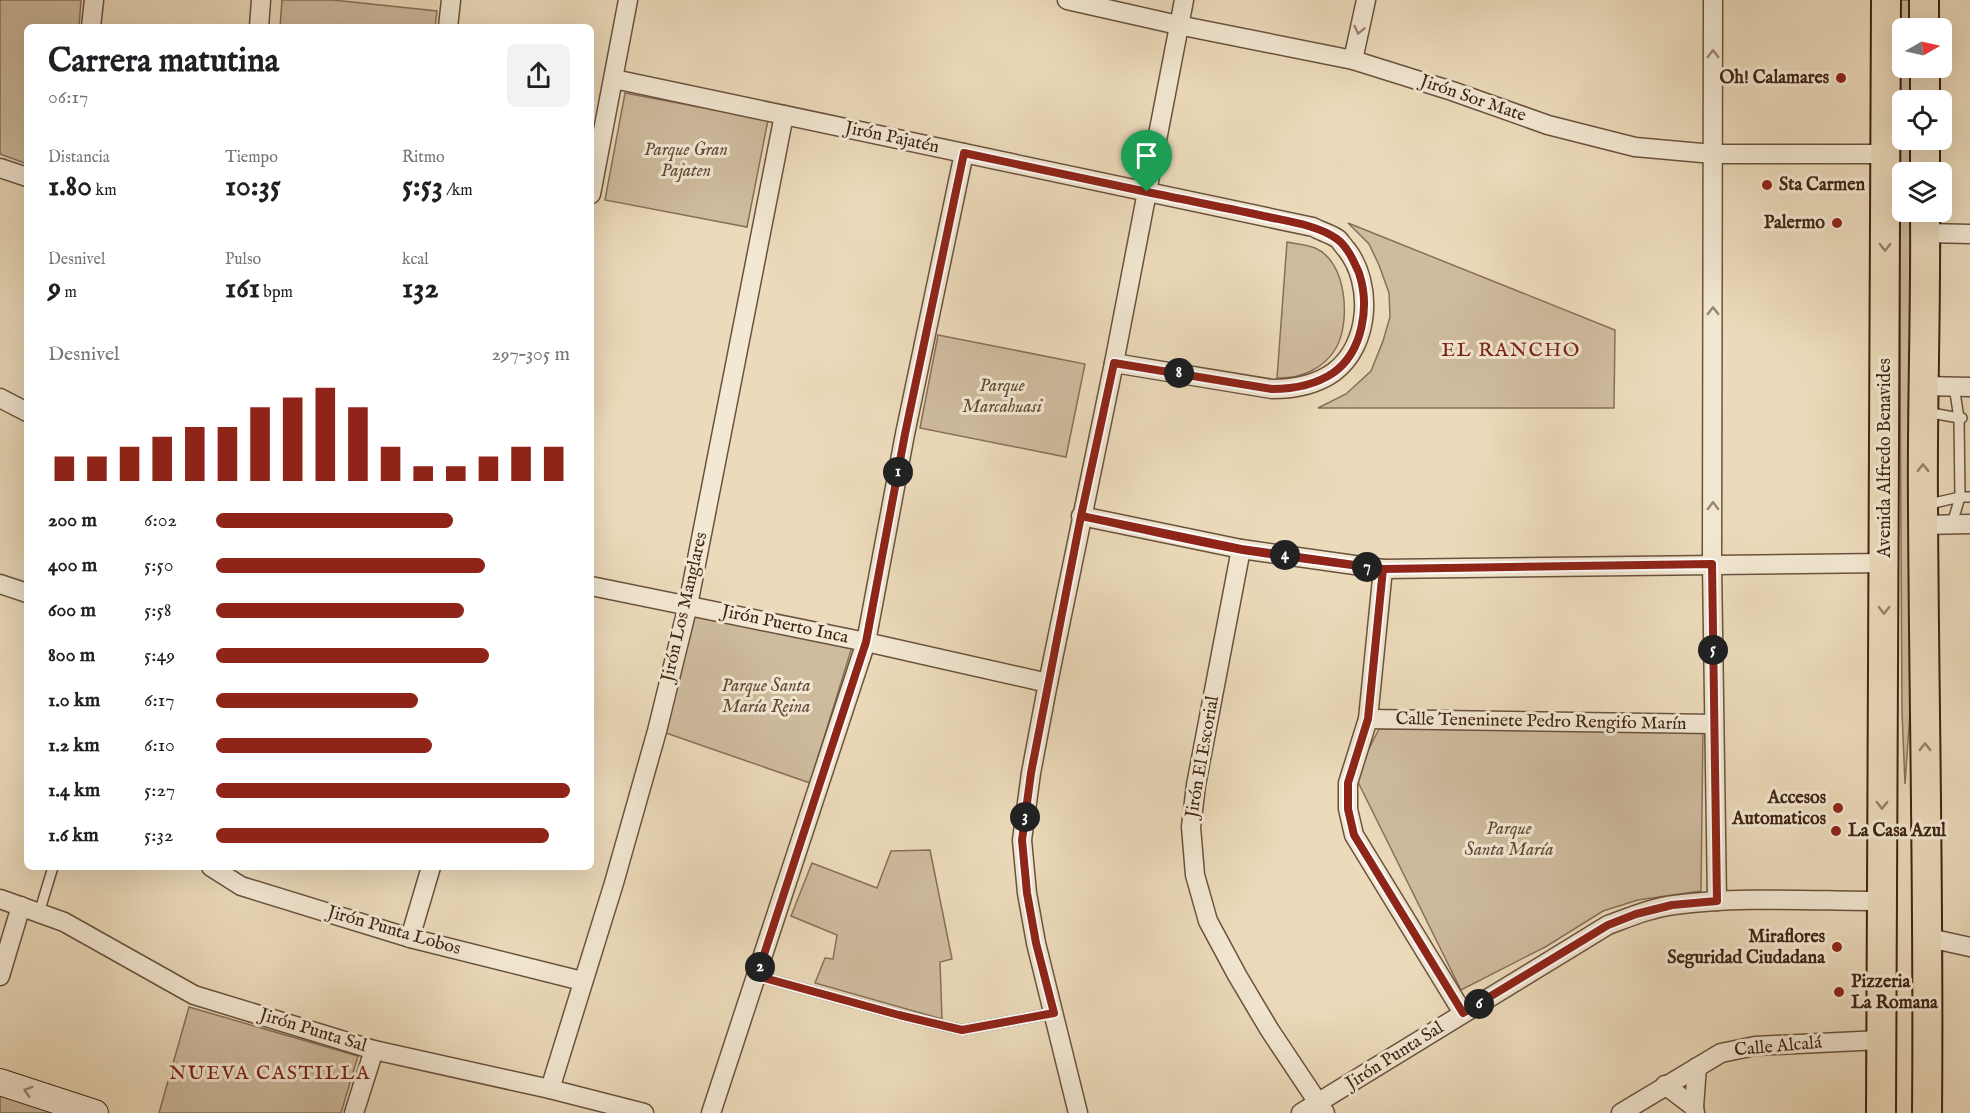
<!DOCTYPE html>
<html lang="es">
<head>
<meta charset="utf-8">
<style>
	body { margin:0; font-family:"IM FELL English",serif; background:#f2f2f2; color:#202124; height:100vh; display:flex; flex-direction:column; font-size:22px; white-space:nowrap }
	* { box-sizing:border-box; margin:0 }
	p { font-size:20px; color:#757577 }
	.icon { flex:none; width:33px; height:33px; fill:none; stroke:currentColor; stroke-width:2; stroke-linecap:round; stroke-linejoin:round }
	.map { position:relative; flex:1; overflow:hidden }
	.panel { position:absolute; left:24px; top:24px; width:570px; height:846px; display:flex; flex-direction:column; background:#fff; border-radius:9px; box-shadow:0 6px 24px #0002 }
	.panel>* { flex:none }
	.needle { width:39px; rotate:81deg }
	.fabs { position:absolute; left:1892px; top:18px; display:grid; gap:12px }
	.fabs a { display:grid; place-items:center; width:60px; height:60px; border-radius:9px; background:#fff; box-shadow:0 6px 24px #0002; font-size:30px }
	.pin { position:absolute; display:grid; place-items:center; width:51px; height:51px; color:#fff; margin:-62px -26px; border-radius:50% 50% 50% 0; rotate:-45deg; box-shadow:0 0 6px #0007 }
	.pin .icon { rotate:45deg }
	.km { position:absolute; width:30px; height:30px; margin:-15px; border-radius:50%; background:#222; color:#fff; font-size:16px; line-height:30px; text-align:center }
	.round { display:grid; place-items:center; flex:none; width:63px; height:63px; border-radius:9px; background:#f2f2f2 }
	.headline { display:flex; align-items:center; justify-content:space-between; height:102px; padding:0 24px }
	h1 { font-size:33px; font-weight:700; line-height:45px }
	.metrics { display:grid; grid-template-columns:repeat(3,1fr); gap:9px; height:102px; padding:6px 24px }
	.metrics div { display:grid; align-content:center }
	.metrics b { font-size:30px; font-weight:700 }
	.metrics small { font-size:16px; font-weight:400 }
	.metrics p { font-size:16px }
	.chart { height:168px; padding:12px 24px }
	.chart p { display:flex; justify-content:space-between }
	.chart svg { width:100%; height:108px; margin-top:6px; stroke:#8f2418; stroke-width:6 }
	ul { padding:0 24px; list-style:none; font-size:20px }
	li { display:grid; grid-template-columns:96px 72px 1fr; align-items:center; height:45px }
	li i { height:15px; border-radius:8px; background:#8f2418 }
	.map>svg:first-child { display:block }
	.green { fill:#cfbc9f; stroke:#87705a; stroke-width:1.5 }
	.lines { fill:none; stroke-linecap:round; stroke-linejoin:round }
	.lane-casing { stroke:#6a523e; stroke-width:12 }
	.street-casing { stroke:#6a523e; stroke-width:21 }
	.secondary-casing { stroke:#3f2414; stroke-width:28 }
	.primary-casing { stroke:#3f2414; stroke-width:32 }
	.lane { stroke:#f3e8d3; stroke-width:9 }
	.street { stroke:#f3e8d3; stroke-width:18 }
	.secondary { stroke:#f3e8d3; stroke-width:26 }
	.primary { stroke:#ecdbbb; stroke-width:28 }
	.oneway { stroke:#998674 }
	.oneway2 { stroke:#968068 }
	.route-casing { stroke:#fff; stroke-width:12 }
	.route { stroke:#8f2418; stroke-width:8 }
	.poi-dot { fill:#8f2418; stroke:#f3e8d3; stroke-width:2 }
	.labels { text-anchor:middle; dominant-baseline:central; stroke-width:6; stroke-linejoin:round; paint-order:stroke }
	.poi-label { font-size:18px; font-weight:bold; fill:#3f2414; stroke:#f3e8d3; text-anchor:end }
	.street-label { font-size:18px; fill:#3f2414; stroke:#f3e8d3 }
	.park-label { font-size:18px; font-style:italic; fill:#634a37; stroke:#f3e8d3 }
	.neighbourhood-label { font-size:20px; letter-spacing:1.5px; fill:#7a1f14; stroke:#f3e8d3 }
</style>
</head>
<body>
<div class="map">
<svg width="1970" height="1113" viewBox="0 0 1970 1113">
	<rect width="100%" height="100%" fill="#ecdbbb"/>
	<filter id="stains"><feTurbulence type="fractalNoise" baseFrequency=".00333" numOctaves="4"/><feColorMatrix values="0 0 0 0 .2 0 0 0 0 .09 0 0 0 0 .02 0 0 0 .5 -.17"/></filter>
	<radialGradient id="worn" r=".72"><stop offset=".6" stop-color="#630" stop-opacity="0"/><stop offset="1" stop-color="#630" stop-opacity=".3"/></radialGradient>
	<!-- green -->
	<g class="green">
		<path d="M0 0H81L79 27H27V164L0 154Z"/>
		<path d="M282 0H333L437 11 435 27H280Z"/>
		<path d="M1898 0H1912V28H1902V68H1912V100H1902V140H1912V172H1902V212H1912L1910 712 1905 784 1902 712Z"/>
		<path d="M625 93 768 120 747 227 605 200Z"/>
		<path d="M1348 223 1615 330 1614 408H1318L1346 394 1371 371 1383 341 1390 317 1389 293 1379 265 1369 244Z"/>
		<path d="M1287 242C1296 244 1307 245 1315 248 1347 261 1351 322 1336 348 1324 369 1300 379 1277 378Z"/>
		<path d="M938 335 1085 364 1066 457 920 428Z"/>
		<path d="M692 611 852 647 810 783 663 732Z"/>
		<path d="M1379 729H1703L1701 891 1638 900 1603 911 1547 946 1461 990 1355 776Z"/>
		<path d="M930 850 952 959 940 962 942 1019 815 983 825 958 833 959 837 935 791 916 812 863 877 888 891 851Z"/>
		<path d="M189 1007 358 1056 341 1113H159Z"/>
		<path d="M0 1090 73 1113H0Z"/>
	</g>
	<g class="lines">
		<!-- lane casing -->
		<g class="lane-casing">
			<g id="lane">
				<path d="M1954 386 1959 418H1962"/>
				<path d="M1925 505 1960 497 1959 418 1926 412"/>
				<path d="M1952 524 1960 497H1970"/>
				<path d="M39 913 53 867"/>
				<path d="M757 976 899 1015 962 1030 1054 1013"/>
			</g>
		</g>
		<!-- street casing -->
		<g class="street-casing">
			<g id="street">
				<path d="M1067 0 1178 25 1353 60 1452 91 1548 125 1635 147 1713 154H1885"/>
				<path d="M1713 0 1712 564 1717 901"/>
				<path d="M91 27 94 0"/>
				<path d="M259 27 261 0"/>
				<path d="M448 27 451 0"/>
				<path d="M1353 60 1366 0"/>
				<path d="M614 79 1313 227C1320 231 1331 234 1338 239 1341 242 1344 247 1347 250 1373 284 1370 345 1334 372 1316 385 1294 389 1272 389L1114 363"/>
				<path d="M0 168 27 177"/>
				<path d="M591 194 628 0"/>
				<path d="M1926 233 1970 234"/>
				<path d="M1923 386 1970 387"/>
				<path d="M0 398 27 412"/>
				<path d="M1081 516 1241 549 1383 569 1885 563"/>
				<path d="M1923 525 1970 524"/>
				<path d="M1241 549 1196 785 1191 827 1195 875 1208 921 1237 975 1269 1029 1325 1113"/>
				<path d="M1383 569 1368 719 1348 783V809L1354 835 1463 1013"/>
				<path d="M0 584 27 593"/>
				<path d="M591 586 866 642 1048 683"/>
				<path d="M1368 719 1714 724"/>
				<path d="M211 867 241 886 410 938 582 981"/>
				<path d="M0 899 64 922 194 995 374 1050 550 1089 644 1113"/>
				<path d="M410 938 431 867"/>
				<path d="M1929 938 1970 947"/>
				<path d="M0 976 21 906"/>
				<path d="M1665 1085 1694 1107 1695 1113"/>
				<path d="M550 1089 614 883 657 731 688 605 784 115"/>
				<path d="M1694 1107 1697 1067"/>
				<path d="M354 1113 374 1050"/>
				<path d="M711 1113 866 642 905 434 964 153"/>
				<path d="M1078 1113 1036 943 1027 893 1022 840 1031 773 1048 683 1114 363 1184 0"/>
				<path d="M1301 1113 1608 925C1630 917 1651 908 1674 905 1742 896 1813 901 1881 901"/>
				<path d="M1621 1113 1721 1053 1755 1046 1880 1040"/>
			</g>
		</g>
		<!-- secondary casing -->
		<g class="secondary-casing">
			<path id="secondary" d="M0 1082 95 1113"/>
		</g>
		<!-- primary casing -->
		<g class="primary-casing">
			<g id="primary">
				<path d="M1924 0V28"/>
				<path d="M1925 68V100"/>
				<path d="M1925 140V172"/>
				<path d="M1925 212C1926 310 1922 408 1923 506 1924 708 1929 911 1927 1113"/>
				<path d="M1881 1113 1886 0"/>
			</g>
		</g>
		<!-- lane -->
		<use href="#lane" class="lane"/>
		<!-- street -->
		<use href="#street" class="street"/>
		<!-- secondary -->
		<use href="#secondary" class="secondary"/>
		<!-- primary -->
		<use href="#primary" class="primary"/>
	</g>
	<!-- one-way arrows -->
	<defs><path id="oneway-chevron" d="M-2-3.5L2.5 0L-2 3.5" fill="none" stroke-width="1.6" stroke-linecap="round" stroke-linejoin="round" transform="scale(1.5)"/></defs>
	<g class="oneway">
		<use href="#oneway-chevron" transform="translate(1359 30) rotate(102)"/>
		<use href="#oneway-chevron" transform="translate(1713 54) rotate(-90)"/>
		<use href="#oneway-chevron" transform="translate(1713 311) rotate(-90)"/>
		<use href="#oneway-chevron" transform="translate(1713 506) rotate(-90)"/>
		<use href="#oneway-chevron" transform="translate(28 1091) rotate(-162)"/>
	</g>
	<g class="oneway2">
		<use href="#oneway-chevron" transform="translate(1885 247) rotate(90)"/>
		<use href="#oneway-chevron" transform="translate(1923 468) rotate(-90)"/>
		<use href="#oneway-chevron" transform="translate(1884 610) rotate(91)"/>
		<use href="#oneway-chevron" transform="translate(1925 747) rotate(-90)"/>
		<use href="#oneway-chevron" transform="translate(1882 805) rotate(91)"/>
	</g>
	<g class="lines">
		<!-- route casing -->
		<g class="route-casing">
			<path id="route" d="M1147 192 964 153 905 434 866 642 757 976 899 1015 962 1030 1054 1013 1036 943 1027 893 1022 840 1031 773 1081 516 1241 549 1383 569 1712 564 1717 901 1672 905 1636 914 1608 925 1463 1013 1354 835 1348 809V783L1368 719 1383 569C1336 563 1289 557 1243 550 1189 541 1135 527 1081 516L1114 363 1272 389C1294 389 1315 385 1333 373 1363 352 1370 306 1359 273 1354 262 1348 247 1337 239 1316 224 1284 221 1259 215 1222 207 1185 200 1147 192"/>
		</g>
		<!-- route -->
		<use href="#route" class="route"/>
	</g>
	<!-- markers -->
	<g class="poi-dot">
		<circle cx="1841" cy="78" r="6"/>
		<circle cx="1767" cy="185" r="6"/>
		<circle cx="1837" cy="223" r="6"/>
		<circle cx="1838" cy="808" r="6"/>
		<circle cx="1836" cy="831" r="6"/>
		<circle cx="1837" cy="947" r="6"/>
		<circle cx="1839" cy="992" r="6"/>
	</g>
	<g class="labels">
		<!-- poi labels -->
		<g class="poi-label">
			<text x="1829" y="78">Oh! Calamares</text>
			<text x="1779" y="185" text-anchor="start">Sta Carmen</text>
			<text x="1825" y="223">Palermo</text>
			<text x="1826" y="798">Accesos<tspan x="1826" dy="21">Automaticos</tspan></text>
			<text x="1848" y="831" text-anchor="start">La Casa Azul</text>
			<text x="1825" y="937">Miraflores<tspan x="1825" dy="21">Seguridad Ciudadana</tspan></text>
			<text x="1851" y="982" text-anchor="start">Pizzeria<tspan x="1851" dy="21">La Romana</tspan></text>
		</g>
		<!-- street labels -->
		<g class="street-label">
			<text transform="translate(1473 99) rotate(19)">Jirón Sor Mate</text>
			<text transform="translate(892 138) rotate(12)">Jirón Pajatén</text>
			<text transform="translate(1885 458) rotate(-90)">Avenida Alfredo Benavides</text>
			<text transform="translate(685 607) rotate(-77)">Jirón Los Manglares</text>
			<text transform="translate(785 625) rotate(12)">Jirón Puerto Inca</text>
			<text transform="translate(1541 722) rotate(1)">Calle Teneninete Pedro Rengifo Marín</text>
			<text transform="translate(1203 757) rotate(-80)">Jirón El Escorial</text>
			<text transform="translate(394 931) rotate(16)">Jirón Punta Lobos</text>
			<text transform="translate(313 1031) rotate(17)">Jirón Punta Sal</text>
			<text transform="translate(1778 1047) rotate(-5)">Calle Alcalá</text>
			<text transform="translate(1395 1056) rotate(-32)">Jirón Punta Sal</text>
		</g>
		<!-- park labels -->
		<g class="park-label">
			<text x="686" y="150">Parque Gran<tspan x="686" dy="21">Pajaten</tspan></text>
			<text x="1002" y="386">Parque<tspan x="1002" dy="21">Marcahuasi</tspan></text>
			<text x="766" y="686">Parque Santa<tspan x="766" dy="21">María Reina</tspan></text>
			<text x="1509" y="829">Parque<tspan x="1509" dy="21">Santa María</tspan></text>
		</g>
		<!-- neighbourhood labels -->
		<g class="neighbourhood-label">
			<text x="1511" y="350">EL RANCHO</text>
			<text x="270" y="1073">NUEVA CASTILLA</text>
		</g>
	</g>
	<rect width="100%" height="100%" filter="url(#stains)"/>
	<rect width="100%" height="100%" fill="url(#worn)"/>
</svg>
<div class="fabs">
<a><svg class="needle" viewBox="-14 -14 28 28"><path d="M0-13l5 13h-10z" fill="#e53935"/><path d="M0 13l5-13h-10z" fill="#757577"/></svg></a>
<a><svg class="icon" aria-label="locate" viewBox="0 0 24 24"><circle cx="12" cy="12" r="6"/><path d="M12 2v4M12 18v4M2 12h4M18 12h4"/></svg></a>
<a><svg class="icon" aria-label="layers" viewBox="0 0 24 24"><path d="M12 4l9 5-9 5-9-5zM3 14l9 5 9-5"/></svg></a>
</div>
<div class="pin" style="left:1147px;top:192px;background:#1e9e55"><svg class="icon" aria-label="arrive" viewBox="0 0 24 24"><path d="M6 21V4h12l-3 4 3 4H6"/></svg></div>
<b class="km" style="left:898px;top:472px">1</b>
<b class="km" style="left:760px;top:967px">2</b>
<b class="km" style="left:1025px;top:817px">3</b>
<b class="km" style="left:1285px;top:555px">4</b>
<b class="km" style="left:1713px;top:650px">5</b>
<b class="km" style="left:1479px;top:1004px">6</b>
<b class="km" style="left:1367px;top:567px">7</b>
<b class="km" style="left:1179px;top:373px">8</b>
<section class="panel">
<div class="headline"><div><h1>Carrera matutina</h1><p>06:17</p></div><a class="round"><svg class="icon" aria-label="share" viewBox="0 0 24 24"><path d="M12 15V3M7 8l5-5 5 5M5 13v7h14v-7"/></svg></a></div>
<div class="metrics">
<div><p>Distancia</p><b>1.80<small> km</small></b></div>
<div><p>Tiempo</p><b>10:35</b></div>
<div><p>Ritmo</p><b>5:53<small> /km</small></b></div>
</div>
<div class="metrics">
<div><p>Desnivel</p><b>9<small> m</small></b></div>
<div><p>Pulso</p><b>161<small> bpm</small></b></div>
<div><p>kcal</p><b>132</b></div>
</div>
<div class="chart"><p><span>Desnivel</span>297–305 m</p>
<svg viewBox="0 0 160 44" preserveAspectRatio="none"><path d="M5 44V34M15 44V34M25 44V30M35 44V26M45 44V22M55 44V22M65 44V14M75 44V10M85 44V6M95 44V14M105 44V30M115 44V38M125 44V38M135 44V34M145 44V30M155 44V30"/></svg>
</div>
<ul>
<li><b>200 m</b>6:02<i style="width:67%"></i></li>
<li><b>400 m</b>5:50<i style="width:76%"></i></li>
<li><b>600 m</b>5:58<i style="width:70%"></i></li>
<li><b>800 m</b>5:49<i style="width:77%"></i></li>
<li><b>1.0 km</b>6:17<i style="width:57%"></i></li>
<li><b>1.2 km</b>6:10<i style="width:61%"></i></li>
<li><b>1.4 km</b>5:27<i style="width:100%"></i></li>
<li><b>1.6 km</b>5:32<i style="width:94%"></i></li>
</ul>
</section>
</div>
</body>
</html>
